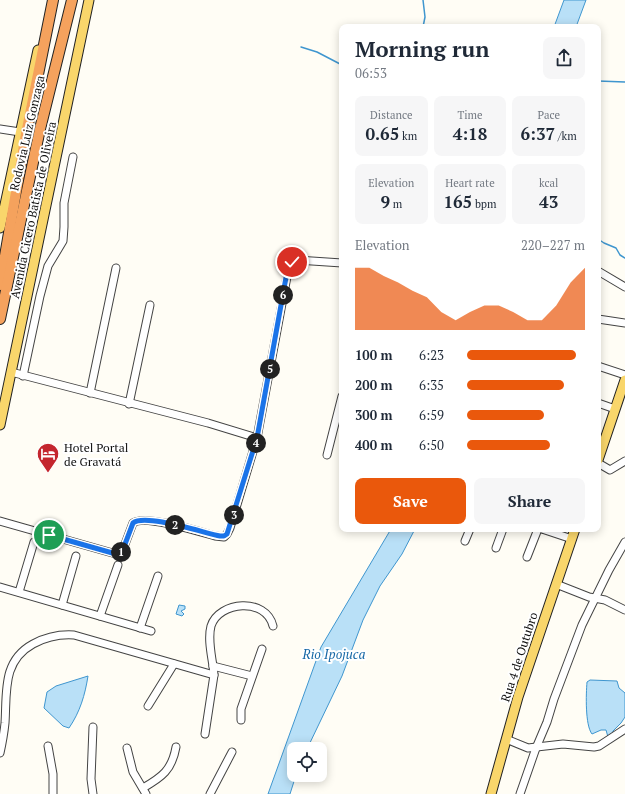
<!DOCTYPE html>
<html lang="en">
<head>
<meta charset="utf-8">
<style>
	body { margin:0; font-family:"PT Serif",serif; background:#f6f6f7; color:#1f2937; height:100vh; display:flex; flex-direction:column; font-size:15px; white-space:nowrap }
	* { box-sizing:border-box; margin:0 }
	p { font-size:13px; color:#747a83 }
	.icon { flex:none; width:22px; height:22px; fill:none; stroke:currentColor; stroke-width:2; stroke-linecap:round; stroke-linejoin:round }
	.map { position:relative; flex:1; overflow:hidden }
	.side { position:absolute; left:339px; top:24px; width:262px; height:508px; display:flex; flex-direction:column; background:#fff; border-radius:8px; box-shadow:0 2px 10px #0003 }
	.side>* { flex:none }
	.fabs { position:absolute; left:287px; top:742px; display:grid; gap:8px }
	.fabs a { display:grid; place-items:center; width:40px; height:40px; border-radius:8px; background:#fff; box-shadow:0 2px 10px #0003; font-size:20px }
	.pin { position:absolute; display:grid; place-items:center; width:34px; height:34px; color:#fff; margin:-17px; border:2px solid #fff; border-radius:50%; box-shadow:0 1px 4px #0007 }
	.km { position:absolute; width:20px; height:20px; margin:-10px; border-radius:50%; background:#222; color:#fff; font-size:11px; line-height:20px; text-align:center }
	.round { display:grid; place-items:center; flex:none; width:42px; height:42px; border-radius:8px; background:#f6f6f7 }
	.overview { display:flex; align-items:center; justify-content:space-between; height:68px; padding:0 16px }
	h1 { font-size:22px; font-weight:800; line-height:30px }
	.metrics { display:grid; grid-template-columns:repeat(3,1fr); gap:6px; height:68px; padding:4px 16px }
	.metrics div { display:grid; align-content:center; border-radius:8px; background:#f6f6f7; text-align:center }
	.metrics b { font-size:17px; font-weight:800 }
	.metrics small { font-size:11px; font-weight:400 }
	.metrics p { font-size:11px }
	.chart { height:112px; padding:8px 16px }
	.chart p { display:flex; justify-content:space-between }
	.chart svg { width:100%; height:72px; margin-top:4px; fill:#ea580c; opacity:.7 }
	.button { display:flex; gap:8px; margin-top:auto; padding:8px 16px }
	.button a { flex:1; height:46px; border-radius:8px; background:#ea580c; color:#fff; font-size:16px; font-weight:800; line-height:46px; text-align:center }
	.button a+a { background:#f6f6f7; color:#1f2937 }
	ul { padding:0 16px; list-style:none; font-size:13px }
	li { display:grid; grid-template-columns:64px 48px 1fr; align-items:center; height:30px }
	li i { height:10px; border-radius:5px; background:#ea580c }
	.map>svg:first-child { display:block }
	.water { fill:#b9e0f7; stroke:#3f96cf }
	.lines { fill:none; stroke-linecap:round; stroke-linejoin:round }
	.stream { stroke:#3f96cf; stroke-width:1.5 }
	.minor-casing { stroke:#444; stroke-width:9 }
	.major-casing { stroke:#222; stroke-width:11 }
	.highway-casing { stroke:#222; stroke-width:12 }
	.minor { stroke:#fff; stroke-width:7 }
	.major { stroke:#f9d66b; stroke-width:9 }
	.highway { stroke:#f5a25d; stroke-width:10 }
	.route-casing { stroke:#fff; stroke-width:8 }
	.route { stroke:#1a73e8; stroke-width:5 }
	.labels { text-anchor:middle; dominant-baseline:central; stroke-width:4; stroke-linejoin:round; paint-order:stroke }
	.street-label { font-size:12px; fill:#111; stroke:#fff }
	.poi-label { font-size:12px; fill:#111; stroke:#fff; text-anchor:start }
	.water-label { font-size:13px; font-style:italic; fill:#1768a6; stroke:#fff }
</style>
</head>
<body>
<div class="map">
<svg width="625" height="794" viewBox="0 0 625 794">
	<rect width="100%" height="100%" fill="#fffdf5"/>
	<!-- water -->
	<g class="water">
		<path d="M564 0H586L576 27H554Z"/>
		<path d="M391 529H415L402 554 380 586 363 620 342 676 307 749H294V775H296L290 794H268L321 647Z"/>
		<path d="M179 605 185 606V609L181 611 184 614 182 616 176 614Z"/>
		<path d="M88 676C85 695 80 712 69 728L63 726 44 708 47 692 56 686Z"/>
		<path d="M590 680 617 681 619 688 625 693V717L621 723 613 731 612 735 608 737 606 730H601L592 734C585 725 586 694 587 682Z"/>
	</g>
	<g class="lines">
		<!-- stream -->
		<g class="stream">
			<path d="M423 0 425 17 423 27"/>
			<path d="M301 47 317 52 342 65"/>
			<path d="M598 81 625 82"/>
			<path d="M598 239 604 243 616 248 620 255 625 258"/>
		</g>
		<!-- minor casing -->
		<g class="minor-casing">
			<g id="minor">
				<path d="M0 129 20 132"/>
				<path d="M598 271 625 287"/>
				<path d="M598 319 625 323"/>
				<path d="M598 366 625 375"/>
				<path d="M11 372 208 423 257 438"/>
				<path d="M23 376 40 296 48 266 63 241 64 227V203L73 157"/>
				<path d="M90 393 116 268"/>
				<path d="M598 403 615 409"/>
				<path d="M129 404 150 305"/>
				<path d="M327 455 342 396"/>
				<path d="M598 463 610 470 625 461"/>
				<path d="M0 521 116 554 122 552 133 523C143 514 201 532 215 536L224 537 227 534 230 528 257 438 289 266 293 262 297 260 342 263"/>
				<path d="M542 529 572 539"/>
				<path d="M465 541 470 529"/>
				<path d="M496 548 503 529"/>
				<path d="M527 557 538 529"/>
				<path d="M556 584 589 597 605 600 625 610"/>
				<path d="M0 587 151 631"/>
				<path d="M19 592 34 542"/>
				<path d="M62 605 76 556"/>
				<path d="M100 616 118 565"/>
				<path d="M140 628 158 576"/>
				<path d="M213 666 252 676"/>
				<path d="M214 675C213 660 207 641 211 626 219 601 266 597 273 626"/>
				<path d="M148 706 174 664"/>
				<path d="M241 720V709L262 649"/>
				<path d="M506 739 528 748 563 744 594 747 599 746 625 729"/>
				<path d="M48 746 53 774V794"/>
				<path d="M127 748 133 772 146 794"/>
				<path d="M0 753C2 744 4 733 5 723 7 692 2 661 33 644 46 637 59 634 74 635L214 675 205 734"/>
				<path d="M143 788C162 777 172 770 176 747"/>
				<path d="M93 794 91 779 93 727"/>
				<path d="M210 794 232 752"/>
				<path d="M520 794 536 748 547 722 554 699 582 625 609 570 625 542"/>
			</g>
		</g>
		<!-- major casing -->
		<g class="major-casing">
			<g id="major">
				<path d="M0 228 38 50"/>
				<path d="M0 425 89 0"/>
				<path d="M598 460 625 380"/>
				<path d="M491 794 518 697 575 529"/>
			</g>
		</g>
		<!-- highway casing -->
		<g class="highway-casing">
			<g id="highway">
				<path d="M0 285 26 134 53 0"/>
				<path d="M0 319 40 129 72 0"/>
			</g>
		</g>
		<!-- minor -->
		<use href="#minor" class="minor"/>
		<!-- major -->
		<use href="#major" class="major"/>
		<!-- highway -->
		<use href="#highway" class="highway"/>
	</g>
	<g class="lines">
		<!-- route casing -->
		<g class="route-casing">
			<path id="route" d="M49 535 116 554 122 552 133 523C145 513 204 533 220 536H224L227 534 257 438 287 272 289 266 292 262"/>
		</g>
		<!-- route -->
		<use href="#route" class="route"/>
	</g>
	<!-- icons -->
	<defs>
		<g id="hotel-pin" transform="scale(1.15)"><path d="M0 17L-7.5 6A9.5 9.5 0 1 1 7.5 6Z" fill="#c4262e" stroke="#fff"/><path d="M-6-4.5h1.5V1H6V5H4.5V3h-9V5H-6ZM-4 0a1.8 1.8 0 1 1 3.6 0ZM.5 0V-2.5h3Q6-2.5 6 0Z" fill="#fff"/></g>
	</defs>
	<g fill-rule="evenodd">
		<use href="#hotel-pin" x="48" y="454"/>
	</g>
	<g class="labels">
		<!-- street labels -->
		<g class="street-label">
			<text transform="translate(27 133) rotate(-77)">Rodovia Luiz Gonzaga</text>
			<text transform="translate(33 210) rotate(-78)">Avenida Cicero Batista de Oliveira</text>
			<text transform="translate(519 657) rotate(-72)">Rua 4 de Outubro</text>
		</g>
		<!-- poi labels -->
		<g class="poi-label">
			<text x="64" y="447">Hotel Portal<tspan x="64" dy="14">de Gravatá</tspan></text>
		</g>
		<!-- water labels -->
		<g class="water-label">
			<text x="334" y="654">Rio Ipojuca</text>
		</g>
	</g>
</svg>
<div class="fabs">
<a><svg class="icon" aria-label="locate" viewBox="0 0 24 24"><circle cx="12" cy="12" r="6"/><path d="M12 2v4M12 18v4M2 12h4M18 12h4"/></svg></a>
</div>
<div class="pin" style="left:49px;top:535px;background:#1e9e55"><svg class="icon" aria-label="arrive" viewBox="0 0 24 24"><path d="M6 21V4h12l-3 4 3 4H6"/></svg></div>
<div class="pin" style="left:292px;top:262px;background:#d93025"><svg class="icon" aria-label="check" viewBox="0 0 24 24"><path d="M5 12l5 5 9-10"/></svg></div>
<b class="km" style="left:121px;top:552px">1</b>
<b class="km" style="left:175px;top:525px">2</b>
<b class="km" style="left:234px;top:515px">3</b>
<b class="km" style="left:256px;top:443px">4</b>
<b class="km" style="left:270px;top:369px">5</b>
<b class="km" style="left:283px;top:295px">6</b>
<section class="side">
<div class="overview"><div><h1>Morning run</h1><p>06:53</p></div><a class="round"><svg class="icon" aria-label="share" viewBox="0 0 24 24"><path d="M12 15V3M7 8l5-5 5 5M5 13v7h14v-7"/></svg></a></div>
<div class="metrics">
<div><p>Distance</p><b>0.65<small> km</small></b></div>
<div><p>Time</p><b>4:18</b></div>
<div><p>Pace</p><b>6:37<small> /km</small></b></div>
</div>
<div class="metrics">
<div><p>Elevation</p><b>9<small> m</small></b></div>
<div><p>Heart rate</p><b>165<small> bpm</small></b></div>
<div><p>kcal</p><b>43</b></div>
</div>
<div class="chart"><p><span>Elevation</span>220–227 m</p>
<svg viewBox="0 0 160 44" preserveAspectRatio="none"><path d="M0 44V6L10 6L20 11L30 15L40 20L50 24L60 33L70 38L80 33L90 29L100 29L110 33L120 38L130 38L140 29L150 15L160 6V44z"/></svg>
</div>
<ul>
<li><b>100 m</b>6:23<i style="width:92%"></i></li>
<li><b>200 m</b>6:35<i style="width:82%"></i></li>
<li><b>300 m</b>6:59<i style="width:65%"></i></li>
<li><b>400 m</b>6:50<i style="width:70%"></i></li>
</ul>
<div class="button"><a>Save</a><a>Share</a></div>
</section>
</div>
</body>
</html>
